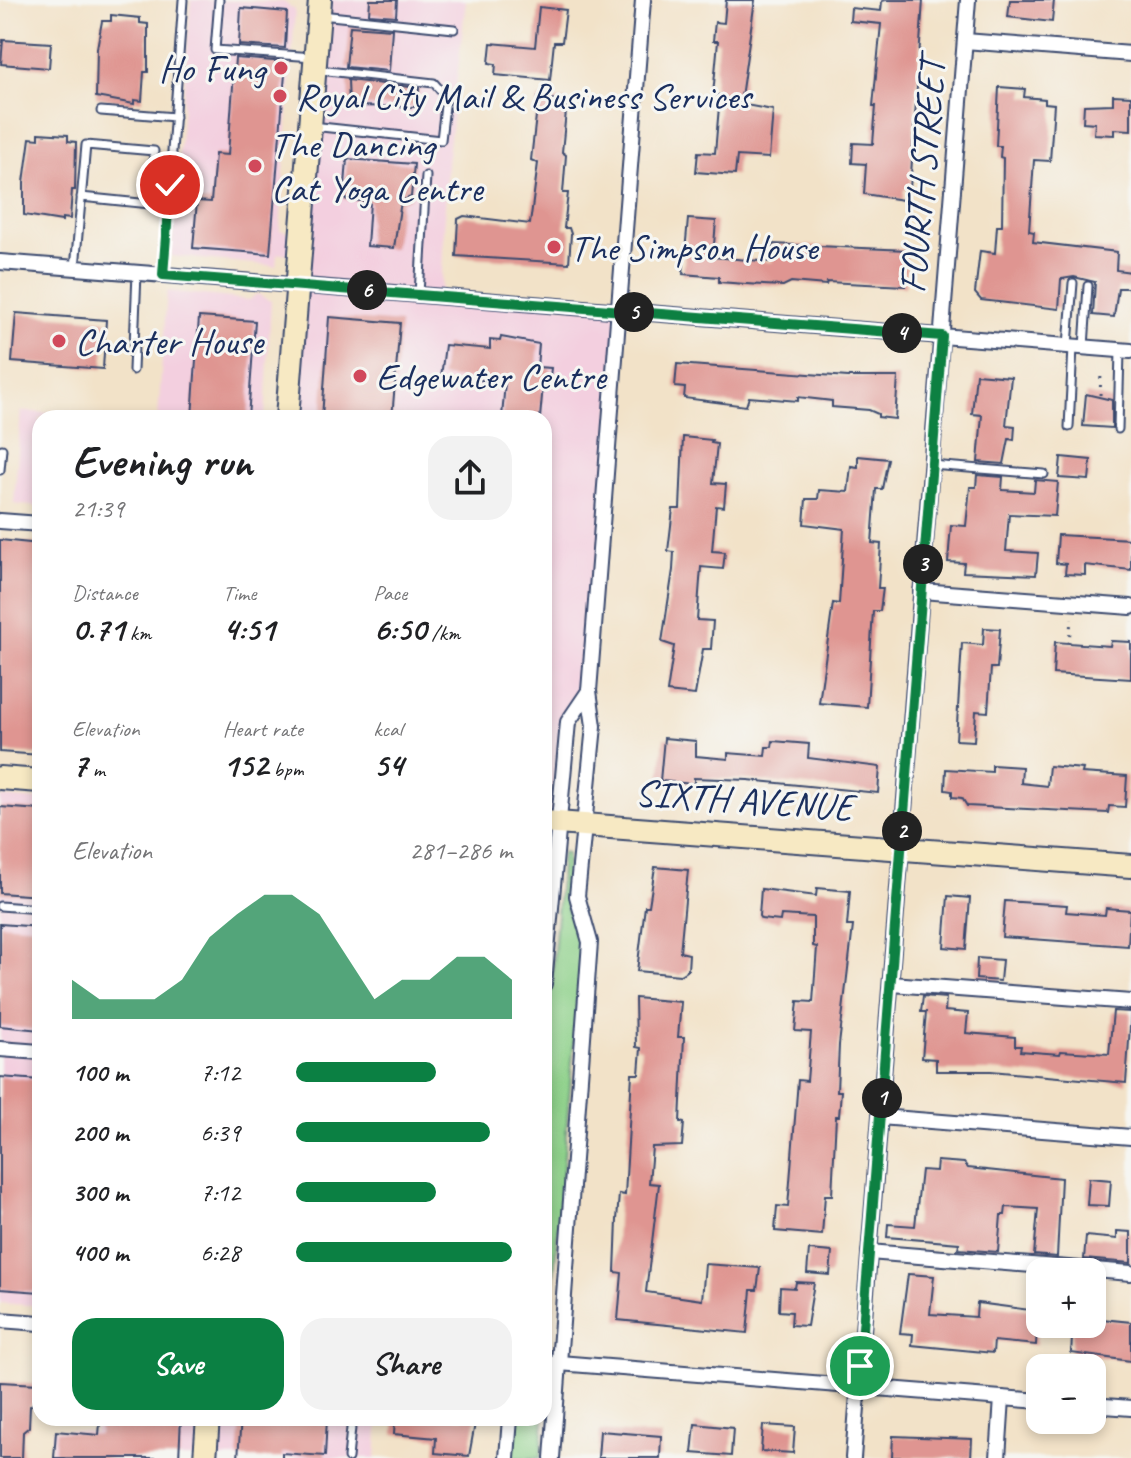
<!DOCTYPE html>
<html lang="en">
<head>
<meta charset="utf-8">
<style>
	body { margin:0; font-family:Caveat,sans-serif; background:#f2f2f2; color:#202124; height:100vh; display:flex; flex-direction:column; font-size:30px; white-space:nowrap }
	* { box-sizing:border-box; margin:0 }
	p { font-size:26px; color:#757577 }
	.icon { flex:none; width:44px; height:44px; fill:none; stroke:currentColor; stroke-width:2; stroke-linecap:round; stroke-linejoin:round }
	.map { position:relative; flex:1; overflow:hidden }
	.side { position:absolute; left:32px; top:410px; width:520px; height:1016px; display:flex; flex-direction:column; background:#fff; border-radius:24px; box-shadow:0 4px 12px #0003 }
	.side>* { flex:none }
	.fabs { position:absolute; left:1026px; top:1258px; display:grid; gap:16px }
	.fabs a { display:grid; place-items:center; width:80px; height:80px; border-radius:16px; background:#fff; box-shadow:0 4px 12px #0003; font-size:40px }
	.pin { position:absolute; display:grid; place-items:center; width:68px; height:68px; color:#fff; margin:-34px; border:4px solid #fff; border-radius:50%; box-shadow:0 2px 8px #0007 }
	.km { position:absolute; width:40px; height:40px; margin:-20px; border-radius:50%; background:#222; color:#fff; font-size:22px; line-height:40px; text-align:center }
	.round { display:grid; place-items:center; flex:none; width:84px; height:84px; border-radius:24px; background:#f2f2f2 }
	.summary { display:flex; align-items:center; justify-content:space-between; height:136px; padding:0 40px }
	h1 { font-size:44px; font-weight:700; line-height:60px }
	.metrics { display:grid; grid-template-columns:repeat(3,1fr); gap:12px; height:136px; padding:8px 40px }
	.metrics div { display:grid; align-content:center }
	.metrics b { font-size:34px; font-weight:700 }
	.metrics small { font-size:22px; font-weight:400 }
	.metrics p { font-size:22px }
	.chart { height:224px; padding:16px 40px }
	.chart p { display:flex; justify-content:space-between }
	.chart svg { width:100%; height:144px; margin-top:8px; fill:#0b8043; opacity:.7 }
	.cta { display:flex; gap:16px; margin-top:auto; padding:16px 40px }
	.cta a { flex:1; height:92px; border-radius:24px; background:#0b8043; color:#fff; font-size:32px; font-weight:700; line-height:92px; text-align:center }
	.cta a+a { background:#f2f2f2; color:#202124 }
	ul { padding:0 40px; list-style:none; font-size:26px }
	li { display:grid; grid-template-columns:128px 96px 1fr; align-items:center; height:60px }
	li i { height:20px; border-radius:10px; background:#0b8043 }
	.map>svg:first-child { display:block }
	.built { fill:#f3cfdf }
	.green { fill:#8dd089; stroke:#548074; stroke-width:2 }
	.building { fill:#df9591 }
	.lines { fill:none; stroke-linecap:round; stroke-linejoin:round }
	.lane-casing { stroke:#3b4a6e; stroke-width:11 }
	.street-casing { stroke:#3b4a6e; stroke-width:18 }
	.secondary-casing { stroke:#3b4a6e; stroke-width:26 }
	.path { stroke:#3b4a6e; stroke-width:3; stroke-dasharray:2 6; stroke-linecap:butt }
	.lane { stroke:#fff; stroke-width:7 }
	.street { stroke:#fff; stroke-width:14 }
	.secondary { stroke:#f7e9c3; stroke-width:22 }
	.route-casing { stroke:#fff; stroke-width:16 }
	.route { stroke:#0b8043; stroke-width:10 }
	.poi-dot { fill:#d1495b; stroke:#f6f6f2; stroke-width:3 }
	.labels { text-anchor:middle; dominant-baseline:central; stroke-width:6; stroke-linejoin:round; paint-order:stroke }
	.poi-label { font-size:38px; fill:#1b2f5e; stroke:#f6f6f2; text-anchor:start }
	.street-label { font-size:38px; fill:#1b2f5e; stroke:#f6f6f2 }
</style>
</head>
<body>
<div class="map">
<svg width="1131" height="1458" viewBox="0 0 1131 1458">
	<rect width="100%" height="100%" fill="#f6f6f2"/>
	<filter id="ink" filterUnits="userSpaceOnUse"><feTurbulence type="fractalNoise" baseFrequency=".0125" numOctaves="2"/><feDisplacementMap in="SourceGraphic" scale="16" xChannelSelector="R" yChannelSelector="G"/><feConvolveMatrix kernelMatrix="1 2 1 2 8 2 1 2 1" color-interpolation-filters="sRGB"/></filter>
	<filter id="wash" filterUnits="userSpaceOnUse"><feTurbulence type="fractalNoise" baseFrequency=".006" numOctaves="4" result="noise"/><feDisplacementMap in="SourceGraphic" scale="32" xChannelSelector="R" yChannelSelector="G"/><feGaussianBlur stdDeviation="1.8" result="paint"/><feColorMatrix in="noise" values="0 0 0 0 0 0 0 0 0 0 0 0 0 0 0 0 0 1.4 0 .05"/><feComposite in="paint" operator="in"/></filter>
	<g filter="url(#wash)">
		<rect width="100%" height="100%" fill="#f2e2c8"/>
		<!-- built -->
		<g class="built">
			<path d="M191 0 284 2 295 10 280 230 287 232 292 241 291 253 277 254 276 266 171 256Z"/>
			<path d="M320 0H466L447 164 441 296 618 311 589 691 568 722 557 823 544 822V418H287Z"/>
			<path d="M167 291 249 300 257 294 271 301 265 418H158Z"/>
			<path d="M21 411 115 418H40V507L14 504Z"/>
			<path d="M0 797 40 800V1306L0 1303Z"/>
			<path d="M97 1418H379L376 1458H50L53 1429 95 1432Z"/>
		</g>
		<!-- green -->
		<g class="green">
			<path d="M562 852 567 853V909L581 945V958L549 1334 544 1333V1077Z"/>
			<path d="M516 1418H544L541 1458H512Z"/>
		</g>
		<g id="blocks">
			<!-- building -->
			<g class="building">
				<path d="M370 0H397L396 16 369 14Z"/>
				<path d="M726 0H755L740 104 773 110 769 158 737 156 735 175 696 172 698 152 715 153 720 95H713L718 41H713L715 22 724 23Z"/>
				<path d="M886 0H923L910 189H904L903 200 864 194 866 164 852 163 853 143 873 144 876 106H873L881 24 850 21 851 8 881 11 882 1Z"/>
				<path d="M1010 0H1054L1052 22 1008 17Z"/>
				<path d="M539 7 566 10 562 42H554L550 80 495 75 496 64 489 63 491 43 535 47Z"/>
				<path d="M241 8 287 12 285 48 239 45Z"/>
				<path d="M111 15 140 18V23L148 24V72H144L142 101 134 100V104L96 97 97 48 102 21H111Z"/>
				<path d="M350 26 392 29 389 71 346 67Z"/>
				<path d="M3 40 51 43 49 68 1 64Z"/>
				<path d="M235 58 286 62 270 254 193 248 197 201 211 202 215 154 228 155Z"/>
				<path d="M348 80 419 88 418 107 349 106Z"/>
				<path d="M999 87 1025 89 1024 97 1045 99V103L1054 104 1050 161 1034 160 1029 231 1034 232 1033 242 1117 252 1116 270 1131 272V288H1118L1114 317 1093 315 1095 282 1074 277 1061 279 1059 309 981 300 975 293 980 251 995 253 997 226H1002L1003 158 1000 157 1001 146H996Z"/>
				<path d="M1113 95 1131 96V130L1114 129V135L1094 134 1095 123 1083 122 1084 105 1113 104Z"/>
				<path d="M538 98 567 101 562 152 566 155 563 193H568L564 228H569L571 234 569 263 456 256 458 219 464 216 530 224 538 163 531 160Z"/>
				<path d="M39 133 68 135V141L76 142 75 190H72L70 219 62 218V221L24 215V182L30 138 39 139Z"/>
				<path d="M347 159 414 164 411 197 401 201 394 248 367 246 370 202 344 199Z"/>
				<path d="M688 219 716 221 713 257 772 262 773 244 907 250 905 286 827 282 826 285 791 282 783 286 746 284 719 282V277L683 274Z"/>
				<path d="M16 313 106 320 103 369 12 362Z"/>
				<path d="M199 317 255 321 248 418H192Z"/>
				<path d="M329 317 400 323 392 418H322Z"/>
				<path d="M501 337 539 344 537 367 551 368 549 385H543L540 418 502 417 505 382 441 377 445 345 490 349V340L500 341Z"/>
				<path d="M677 364 848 377H898L895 419 878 417V414L869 410 832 407V401L798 397V401L749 397 746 406 684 398 685 388 675 387Z"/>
				<path d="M976 374 1011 377 1006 425 1015 426 1014 440 1009 439 1004 464 978 462 982 415 972 414Z"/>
				<path d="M1086 394 1112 400V428L1083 426Z"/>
				<path d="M683 437 712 440 711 443 717 444 713 483 726 484 724 507 716 506 712 551 725 552 723 569 701 567 697 620 713 621 711 649H703L695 695 667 692 674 646 662 642 673 570 674 552 668 551 673 509H680Z"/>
				<path d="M858 456 888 459 882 489H876L872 543 881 544 878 588H883L880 611H873L867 707 819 703 833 603 839 604 844 529 804 524 806 499H818L819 490 848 492 851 466 858 467Z"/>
				<path d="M1061 457 1091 460 1089 480 1059 478Z"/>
				<path d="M977 475 1003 477 1002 490 1034 492 1035 480 1058 482 1055 516 1009 514 1006 551 1038 553 1036 575 963 572 964 563 948 562 951 525 966 526 970 487H976Z"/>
				<path d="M1058 535 1131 539V570L1085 565V575L1065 574 1066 564 1056 563Z"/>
				<path d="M0 540 40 544V755L0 752Z"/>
				<path d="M984 628 1000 629 997 668H991L988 712 976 711 974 741 956 740 962 643 983 645Z"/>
				<path d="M1111 641 1131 642V679L1053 674 1055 642 1110 646Z"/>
				<path d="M664 738 696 741V756L728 759V753L765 756 766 747H772L773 741 809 744 808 758 880 767 878 793 748 780 694 778V784L660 781Z"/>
				<path d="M992 765 1022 767 1021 783 1047 786 1049 766 1083 769 1082 773 1127 776 1125 807 1109 806 1108 813 967 806 962 798 952 797V791L945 790 946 769 992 772Z"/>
				<path d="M0 807 40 810V896L0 893Z"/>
				<path d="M655 867 688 870 680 952 689 954 688 970 680 975 637 971 645 906H649Z"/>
				<path d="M817 888 850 891 847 926H853L839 1045 837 1091H841L839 1116H836L832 1195H825L822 1235 775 1231 777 1206 788 1207 798 1080 807 1081 811 1032 795 1031 798 1001 813 1002 817 947 813 946V917L781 915 780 921 761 919 759 916 761 889 816 896Z"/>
				<path d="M948 896 970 898 966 949 944 947Z"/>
				<path d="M1005 901 1067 905 1066 912 1105 915 1106 908 1130 910 1128 946 1002 937Z"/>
				<path d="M0 924 40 927V1030L0 1026Z"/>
				<path d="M977 958 1002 960 1000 981 976 979Z"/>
				<path d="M923 996 946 998 945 1011 968 1013 966 1033 1015 1037V1046H1021L1020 1051 1060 1054 1061 1051 1109 1054 1113 1011 1131 1012 1126 1083 991 1071H936V1059L922 1058 926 1012H921Z"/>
				<path d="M635 998 681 1002 678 1037H684L680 1122 684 1123 682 1146 652 1147 649 1183 659 1184 646 1292 702 1300 705 1264 760 1268 757 1290H751L747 1333 618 1320 622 1273 615 1272 617 1220 619 1194 625 1195 632 1074H639L641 1048 636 1047Z"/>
				<path d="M0 1077 40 1080V1292L0 1289Z"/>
				<path d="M937 1161 964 1163 968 1168 1061 1178 1057 1257 1034 1255 1038 1209 1006 1207 1005 1215H1001L998 1252 958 1249 959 1243 887 1237 888 1224 915 1226 921 1170 936 1171Z"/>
				<path d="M1089 1178 1111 1180 1109 1206 1087 1205Z"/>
				<path d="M1117 1231 1131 1232V1263L1084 1259 1086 1236 1117 1239Z"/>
				<path d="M809 1250 832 1252 830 1275 807 1273Z"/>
				<path d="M908 1274 934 1276 930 1314 976 1317 977 1303 1038 1311 1036 1345 994 1341 993 1353 912 1345 913 1334 900 1333Z"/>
				<path d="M796 1282 814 1283 807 1326 791 1325 792 1312 779 1311 780 1287 795 1288Z"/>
				<path d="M1092 1318 1131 1322V1361L1071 1353 1073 1324H1092Z"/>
				<path d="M0 1382 39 1384 37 1400 30 1406 29 1427 23 1432 22 1458H0Z"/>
				<path d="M126 1418H181L179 1458H54L56 1431 99 1435 100 1423 125 1426Z"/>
				<path d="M241 1418H327L325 1456 282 1453V1458H238Z"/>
				<path d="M395 1418H476L469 1456 435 1453 436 1438 394 1434Z"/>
				<path d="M695 1424 733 1428 731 1456 692 1453Z"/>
				<path d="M763 1425 795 1427 793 1453 761 1451Z"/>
				<path d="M600 1431 661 1436 660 1458H598Z"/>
				<path d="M893 1436 972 1439 971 1458 892 1457Z"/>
			</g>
		</g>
	</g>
	<g filter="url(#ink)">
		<use href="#blocks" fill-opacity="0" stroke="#3b4a6e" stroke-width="2"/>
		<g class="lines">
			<!-- lane casing -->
			<g class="lane-casing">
				<g id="lane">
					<path d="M219 0 215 50 314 57"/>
					<path d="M321 15 454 29"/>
					<path d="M101 111 175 117"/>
					<path d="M312 126 441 140 446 97 434 83 319 70"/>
					<path d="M75 268 86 145 154 151 150 204 81 197"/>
					<path d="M163 275 183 0"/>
					<path d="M419 294 426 176"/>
					<path d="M1068 345 1073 283"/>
					<path d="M1084 347 1088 286"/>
					<path d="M133 370 137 273"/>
					<path d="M1069 427 1073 347"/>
					<path d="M1118 429 1120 351"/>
					<path d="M931 465 1044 474"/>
					<path d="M0 470 2 449"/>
					<path d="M0 906 40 909"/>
					<path d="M348 1458 352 1418"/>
				</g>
			</g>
			<!-- street casing -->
			<g class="street-casing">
				<g id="street">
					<path d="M965 41 1131 54"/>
					<path d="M0 262 1131 351"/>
					<path d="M0 521 40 524"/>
					<path d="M921 591 1131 607"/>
					<path d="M544 984 568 722 589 691"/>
					<path d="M892 984 1131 1002"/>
					<path d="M0 1049 40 1052"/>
					<path d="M880 1117 1131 1137"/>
					<path d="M869 1252 1131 1273"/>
					<path d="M0 1320 40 1323"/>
					<path d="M544 1365 559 1363 1040 1401"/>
					<path d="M1092 1405 1131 1408"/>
					<path d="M507 1458 510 1418"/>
					<path d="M552 1458 590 942 577 896 594 726 589 691 643 0"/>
					<path d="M853 1458 968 0"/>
					<path d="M998 1458 1002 1398"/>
				</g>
			</g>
			<!-- secondary casing -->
			<g class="secondary-casing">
				<g id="secondary">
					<path d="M287 418 320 0"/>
					<path d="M0 778 40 781"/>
					<path d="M544 822 1131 866"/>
					<path d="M205 1458 208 1418"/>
				</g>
			</g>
			<!-- path -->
			<g class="path">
				<path d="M1100 395 1101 374"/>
				<path d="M1069 643 1071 619"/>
			</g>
			<!-- lane -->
			<use href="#lane" class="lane"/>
			<!-- street -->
			<use href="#street" class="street"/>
			<!-- secondary -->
			<use href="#secondary" class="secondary"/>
		</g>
	</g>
	<g class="lines" filter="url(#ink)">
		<!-- route casing -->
		<g class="route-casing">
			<path id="route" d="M170 185 163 275 942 336 860 1366"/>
		</g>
		<!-- route -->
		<use href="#route" class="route"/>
	</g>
	<!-- markers -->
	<g class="poi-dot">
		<circle cx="281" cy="68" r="8"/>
		<circle cx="280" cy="96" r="8"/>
		<circle cx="255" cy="166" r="8"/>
		<circle cx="554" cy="247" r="8"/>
		<circle cx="59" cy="341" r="8"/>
		<circle cx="360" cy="376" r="8"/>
	</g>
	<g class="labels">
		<!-- poi labels -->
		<g class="poi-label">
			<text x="265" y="68" text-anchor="end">Ho Fung</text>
			<text x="296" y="96">Royal City Mail &amp; Business Services</text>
			<text x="271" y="144">The Dancing<tspan x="271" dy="44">Cat Yoga Centre</tspan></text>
			<text x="570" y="247">The Simpson House</text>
			<text x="75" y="341">Charter House</text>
			<text x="376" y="376">Edgewater Centre</text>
		</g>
		<!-- street labels -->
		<g class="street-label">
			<text transform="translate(922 176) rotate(-85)">FOURTH STREET</text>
			<text transform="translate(744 800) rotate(4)">SIXTH AVENUE</text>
		</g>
	</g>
</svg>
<div class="fabs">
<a>+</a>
<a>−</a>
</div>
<div class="pin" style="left:860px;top:1366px;background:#1e9e55"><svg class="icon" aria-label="arrive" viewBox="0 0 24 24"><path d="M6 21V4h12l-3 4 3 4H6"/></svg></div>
<div class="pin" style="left:170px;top:185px;background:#d93025"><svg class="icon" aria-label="check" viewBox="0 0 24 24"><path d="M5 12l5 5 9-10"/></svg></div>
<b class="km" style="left:882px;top:1098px">1</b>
<b class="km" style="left:902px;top:831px">2</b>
<b class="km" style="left:923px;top:564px">3</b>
<b class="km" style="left:902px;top:333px">4</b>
<b class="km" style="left:634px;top:312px">5</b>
<b class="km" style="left:367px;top:290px">6</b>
<section class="side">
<div class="summary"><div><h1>Evening run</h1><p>21:39</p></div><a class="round"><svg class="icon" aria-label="share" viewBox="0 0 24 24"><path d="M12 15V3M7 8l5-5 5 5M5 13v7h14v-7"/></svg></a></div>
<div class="metrics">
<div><p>Distance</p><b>0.71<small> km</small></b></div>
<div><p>Time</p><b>4:51</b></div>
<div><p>Pace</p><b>6:50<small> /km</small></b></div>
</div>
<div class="metrics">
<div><p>Elevation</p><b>7<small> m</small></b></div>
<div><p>Heart rate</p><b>152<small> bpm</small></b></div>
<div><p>kcal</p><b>54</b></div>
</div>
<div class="chart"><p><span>Elevation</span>281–286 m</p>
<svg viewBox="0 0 160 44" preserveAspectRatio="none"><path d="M0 44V32L10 38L20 38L30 38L40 32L50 19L60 12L70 6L80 6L90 12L100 25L110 38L120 32L130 32L140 25L150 25L160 32V44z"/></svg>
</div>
<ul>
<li><b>100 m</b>7:12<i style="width:65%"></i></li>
<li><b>200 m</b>6:39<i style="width:90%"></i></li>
<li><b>300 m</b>7:12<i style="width:65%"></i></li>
<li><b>400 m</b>6:28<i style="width:100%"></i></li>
</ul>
<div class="cta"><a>Save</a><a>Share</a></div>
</section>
</div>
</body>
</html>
